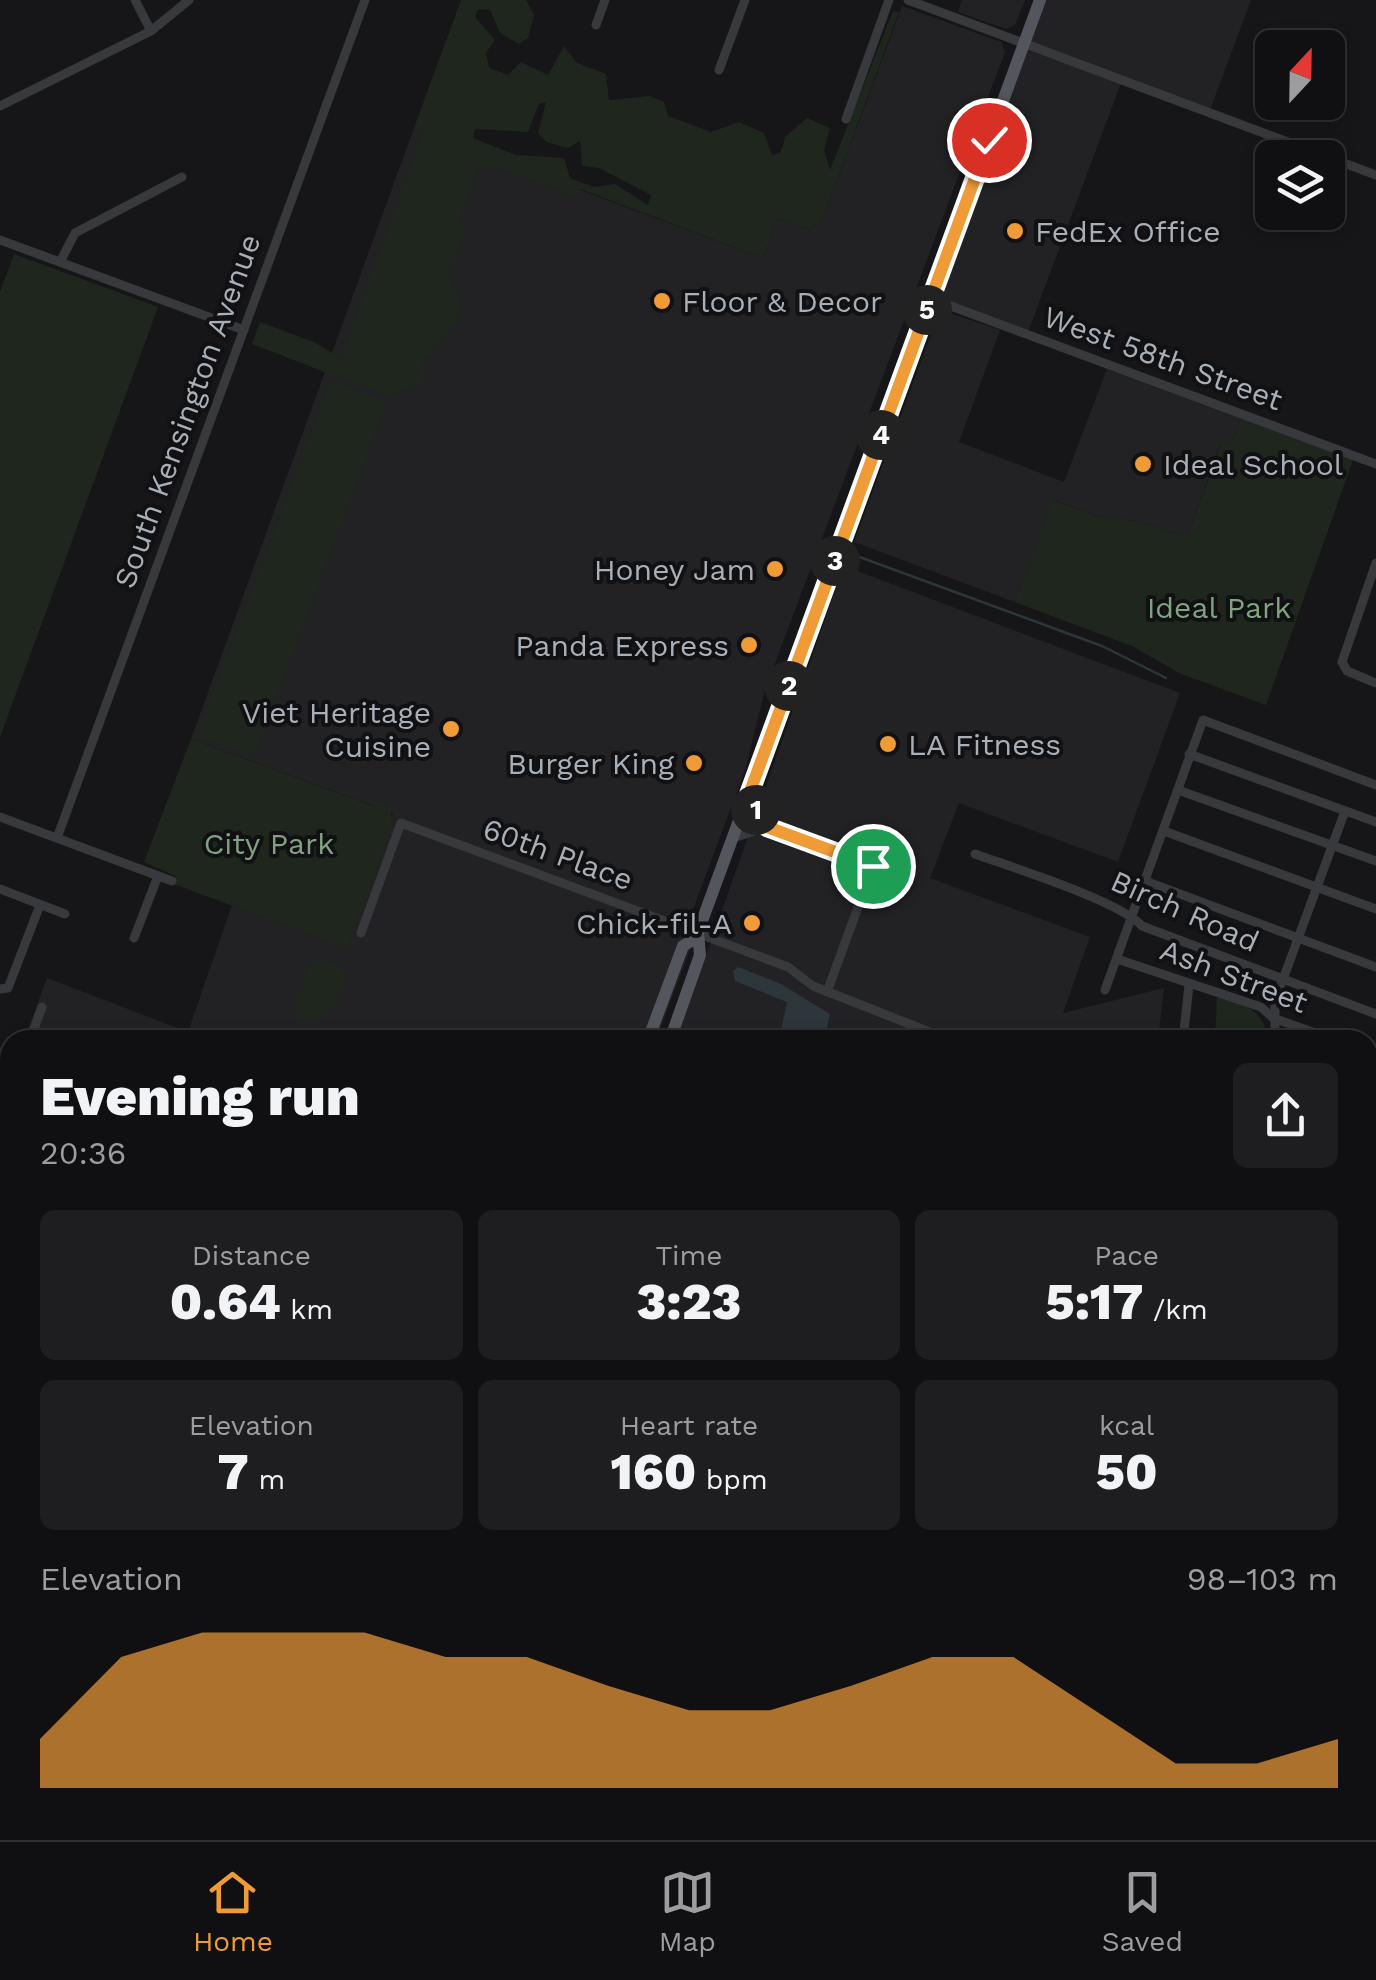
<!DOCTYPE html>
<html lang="en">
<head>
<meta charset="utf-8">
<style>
	body { margin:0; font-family:"Work Sans",sans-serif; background:#1e1e20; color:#f1f3f6; height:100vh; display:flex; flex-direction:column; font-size:38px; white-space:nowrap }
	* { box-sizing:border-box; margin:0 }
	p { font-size:32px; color:#9c9d9f }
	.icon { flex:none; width:55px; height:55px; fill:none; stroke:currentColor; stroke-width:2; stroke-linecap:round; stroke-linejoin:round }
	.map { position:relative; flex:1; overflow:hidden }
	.sheet { position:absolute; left:0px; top:1030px; width:1378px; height:810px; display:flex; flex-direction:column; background:#101012; border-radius:30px 30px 0 0; box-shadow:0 5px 15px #0003,0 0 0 2px #303032 }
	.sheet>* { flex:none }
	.needle { width:65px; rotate:22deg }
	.controls { position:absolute; left:1255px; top:30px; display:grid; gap:20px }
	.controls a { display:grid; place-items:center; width:90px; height:90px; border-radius:15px; background:#101012; box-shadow:0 5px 15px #0003,0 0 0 2px #303032; font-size:50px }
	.pin { position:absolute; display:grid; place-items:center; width:85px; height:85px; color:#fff; margin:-42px; border:5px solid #fff; border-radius:50%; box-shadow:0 2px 10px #0007 }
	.km { position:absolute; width:50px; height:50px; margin:-25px; border-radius:50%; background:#222; color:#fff; font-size:28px; line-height:50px; text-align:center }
	.round { display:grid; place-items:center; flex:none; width:105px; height:105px; border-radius:15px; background:#1e1e20 }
	.overview { display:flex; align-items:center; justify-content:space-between; height:170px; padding:0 40px }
	h1 { font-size:55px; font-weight:800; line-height:75px }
	.figures { display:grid; grid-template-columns:repeat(3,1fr); gap:15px; height:170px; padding:10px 40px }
	.figures div { display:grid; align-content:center; border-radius:15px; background:#1e1e20; text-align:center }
	.figures b { font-size:50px; font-weight:800 }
	.figures small { font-size:28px; font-weight:400 }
	.figures p { font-size:28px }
	.chart { height:280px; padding:20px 40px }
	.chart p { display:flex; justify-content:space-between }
	.chart svg { width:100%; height:180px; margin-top:10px; fill:#ee9b38; opacity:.7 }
	.tab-bar { display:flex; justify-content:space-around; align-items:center; height:140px; border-top:2px solid #303032; background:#101012; font-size:28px; color:#9c9d9f }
	.tab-bar a { display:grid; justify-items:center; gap:5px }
	.tab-bar .active { color:#ee9b38 }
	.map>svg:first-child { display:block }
	.built { fill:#222225 }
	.green { fill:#1e261e; fill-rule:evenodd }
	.water { fill:#2c363b }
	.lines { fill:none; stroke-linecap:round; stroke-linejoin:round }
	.stream { stroke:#2c363b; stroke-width:2.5 }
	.minor { stroke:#37393d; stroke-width:9 }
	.primary { stroke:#53565c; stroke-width:12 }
	.route-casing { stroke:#fff; stroke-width:20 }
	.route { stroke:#ee9b38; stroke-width:12 }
	.poi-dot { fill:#ee9b38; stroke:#111113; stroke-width:4 }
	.labels { text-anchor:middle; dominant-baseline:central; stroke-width:8; stroke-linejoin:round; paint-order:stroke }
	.poi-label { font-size:30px; fill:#a8afb7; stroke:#111113; text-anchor:end }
	.street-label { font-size:30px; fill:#a8afb7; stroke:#111113 }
	.park-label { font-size:30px; fill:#81a280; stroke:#111113 }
</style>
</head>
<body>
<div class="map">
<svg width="1376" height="1840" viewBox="0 0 1376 1840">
	<rect width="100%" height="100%" fill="#161618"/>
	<!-- built -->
	<g class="built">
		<path d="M962 0H1025L1015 25 1006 29 958 12Z"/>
		<path d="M1044 0H1251L1210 110 1028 42Z"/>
		<path d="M902 6 1001 42 1005 52 765 690 745 770 694 907 688 915 678 917 696 934 656 1040H24L47 978 188 1032 232 905 347 947 393 813 191 739 414 128 763 258 778 218 810 230 813 224 820 226Z"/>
		<path d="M1027 50 1121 83 1028 332 937 297Z"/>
		<path d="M940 310 1000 330 959 442 1064 482 1107 369 1241 419 1232 441 1220 446 1187 537 1136 521 1099 517 1054 500 1015 602 854 542Z"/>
		<path d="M844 566 1180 693 1118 862 959 803 930 878 1090 937 1063 1013 1164 988 1158 1040H676Z"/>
		<path d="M10 1076V1285L0 1287V1102Z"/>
		<path d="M1376 1090V1840H939L943 1830H1368V1091Z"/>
	</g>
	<!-- green -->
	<g class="green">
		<path d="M461 0H526L534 15 528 38 519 44 500 33 490 10 478 9 475 17 495 40 486 53 489 68 508 75 521 62 548 75 564 46 577 63 606 74 609 100 650 96 664 102 668 116 711 132 739 122 764 133 772 155 780 153 786 136 807 118 830 128 824 150 830 170 893 11 899 12 820 226 813 224 810 230 778 218 763 258 580 189 576 197 494 167 478 169 459 219 465 233 449 274C450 286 461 294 461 305 460 327 439 337 432 356L426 354 420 368 426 371 420 383 389 397 252 344 260 322 314 342 341 358 423 132 414 128ZM546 102 538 133 546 142 568 148 580 141 582 166 599 168 651 195 648 205 615 184 594 187 570 178 564 158 516 155 473 138 475 129 528 132 539 104Z"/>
		<path d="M14 254 158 307 0 737V292Z"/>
		<path d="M330 380 387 402 254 757 197 736Z"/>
		<path d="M1241 419 1353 460 1266 705 1181 674 1132 646 1015 602 1053 500 1099 517 1136 521 1187 537 1221 445 1232 441Z"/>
		<path d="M191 739 376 807 379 801 391 806 392 826 347 948 173 884 175 876 144 862Z"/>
		<path d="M320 958 339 966C356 989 322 1028 298 1019L294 1004 311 962Z"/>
		<path d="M1217 995C1244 1004 1264 1009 1268 1040H1215Z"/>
		<path d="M10 1431V1830H356L353 1840H0V1433Z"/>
		<path d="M383 1830H943L939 1840H379Z"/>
	</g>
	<!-- water -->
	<path class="water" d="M738 967 781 984 830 1014 824 1040H779L787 1002 735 981 733 971Z"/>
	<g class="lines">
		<!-- stream -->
		<g class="stream">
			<path d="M854 555 1102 646 1166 678"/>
			<path d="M419 1830 452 1840"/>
		</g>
		<!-- minor -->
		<g class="minor">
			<path d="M135 0 151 31"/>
			<path d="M908 0 1376 175"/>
			<path d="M596 25 605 0"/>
			<path d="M719 70 745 0"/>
			<path d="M0 106 151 31 189 0"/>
			<path d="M846 119 889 0"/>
			<path d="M0 240 244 330"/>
			<path d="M60 262 75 233 182 177"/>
			<path d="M932 299 1376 464"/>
			<path d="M1376 563 1342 662 1347 671 1376 683"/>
			<path d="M1189 754 1376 822"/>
			<path d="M1178 790 1376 861"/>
			<path d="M748 797 767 827"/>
			<path d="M0 817 172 881"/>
			<path d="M1164 831 1376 909"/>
			<path d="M57 838 365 0"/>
			<path d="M733 838 767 827 873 866 827 992"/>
			<path d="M975 854C1011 867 1120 901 1142 926L1376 1014"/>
			<path d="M1145 881 1376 967"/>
			<path d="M0 889 65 914"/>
			<path d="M361 933 401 823 788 967 813 986 950 1040"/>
			<path d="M134 938 158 876"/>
			<path d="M1117 959 1261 1007 1273 1018 1335 1040"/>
			<path d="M0 989 8 988 40 905"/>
			<path d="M1105 990 1203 720 1376 785"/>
			<path d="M30 1040 42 1007"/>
			<path d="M1183 1040 1189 985"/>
			<path d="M1275 1040V1001L1345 811"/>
			<path d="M0 1119 10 1093"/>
			<path d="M1061 1830 1064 1840"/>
		</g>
		<!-- primary -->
		<g class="primary">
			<path d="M648 1040 683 946 696 938"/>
			<path d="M670 1040 700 955 698 932 1040 0"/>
			<path d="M1368 1079 1376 1078"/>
			<path d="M0 1289 10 1288"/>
			<path d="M366 1840 370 1830"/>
		</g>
	</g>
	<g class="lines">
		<!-- route casing -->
		<g class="route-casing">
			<path id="route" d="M873 866 767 827 748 797 989 140"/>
		</g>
		<!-- route -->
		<use href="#route" class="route"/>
	</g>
	<!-- markers -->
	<g class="poi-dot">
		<circle cx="1015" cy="231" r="10"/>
		<circle cx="662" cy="301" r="10"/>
		<circle cx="1143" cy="464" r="10"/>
		<circle cx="775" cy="569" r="10"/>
		<circle cx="749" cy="645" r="10"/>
		<circle cx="451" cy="729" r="10"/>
		<circle cx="888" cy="744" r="10"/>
		<circle cx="694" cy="763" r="10"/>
		<circle cx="752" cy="923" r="10"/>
	</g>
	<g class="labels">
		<!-- poi labels -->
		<g class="poi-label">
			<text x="1035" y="231" text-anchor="start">FedEx Office</text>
			<text x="682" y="301" text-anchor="start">Floor &amp; Decor</text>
			<text x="1163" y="464" text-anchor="start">Ideal School</text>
			<text x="755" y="569">Honey Jam</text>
			<text x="729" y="645">Panda Express</text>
			<text x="431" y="712">Viet Heritage<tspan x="431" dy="34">Cuisine</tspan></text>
			<text x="908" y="744" text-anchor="start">LA Fitness</text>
			<text x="674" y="763">Burger King</text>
			<text x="732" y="923">Chick-fil-A</text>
		</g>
		<!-- street labels -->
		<g class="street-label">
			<text transform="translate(1163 358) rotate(20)">West 58th Street</text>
			<text transform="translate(187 411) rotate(-70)">South Kensington Avenue</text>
			<text transform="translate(558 854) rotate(20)">60th Place</text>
			<text transform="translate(1185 911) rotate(24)">Birch Road</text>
			<text transform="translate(1234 976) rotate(21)">Ash Street</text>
		</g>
		<!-- park labels -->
		<g class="park-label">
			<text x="1219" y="607">Ideal Park</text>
			<text x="269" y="843">City Park</text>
		</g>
	</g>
</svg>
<div class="controls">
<a><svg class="needle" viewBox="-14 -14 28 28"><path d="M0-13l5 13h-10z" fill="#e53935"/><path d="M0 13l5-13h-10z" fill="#9c9d9f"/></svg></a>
<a><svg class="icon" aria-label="layers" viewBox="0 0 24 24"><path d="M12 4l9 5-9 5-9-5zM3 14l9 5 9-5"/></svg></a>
</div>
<div class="pin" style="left:873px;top:866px;background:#1e9e55"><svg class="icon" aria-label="arrive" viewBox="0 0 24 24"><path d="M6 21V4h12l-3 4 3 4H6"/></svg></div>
<div class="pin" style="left:989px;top:140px;background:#d93025"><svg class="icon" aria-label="check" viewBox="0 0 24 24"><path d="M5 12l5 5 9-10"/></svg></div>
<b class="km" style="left:756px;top:810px">1</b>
<b class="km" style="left:789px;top:686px">2</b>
<b class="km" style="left:835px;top:561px">3</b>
<b class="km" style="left:881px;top:435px">4</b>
<b class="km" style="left:927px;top:310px">5</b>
<section class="sheet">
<div class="overview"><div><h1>Evening run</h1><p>20:36</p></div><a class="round"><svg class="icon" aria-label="share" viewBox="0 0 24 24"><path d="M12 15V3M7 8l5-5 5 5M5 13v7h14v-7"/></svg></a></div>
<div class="figures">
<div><p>Distance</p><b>0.64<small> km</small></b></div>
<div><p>Time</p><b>3:23</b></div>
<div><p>Pace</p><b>5:17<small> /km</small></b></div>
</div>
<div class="figures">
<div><p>Elevation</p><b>7<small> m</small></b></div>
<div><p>Heart rate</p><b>160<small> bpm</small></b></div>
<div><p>kcal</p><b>50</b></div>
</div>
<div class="chart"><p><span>Elevation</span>98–103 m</p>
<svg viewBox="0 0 160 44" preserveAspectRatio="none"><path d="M0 44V32L10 12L20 6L30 6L40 6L50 12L60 12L70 19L80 25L90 25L100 19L110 12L120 12L130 25L140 38L150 38L160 32V44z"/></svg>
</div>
</section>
</div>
<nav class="tab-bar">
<a class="active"><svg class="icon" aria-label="home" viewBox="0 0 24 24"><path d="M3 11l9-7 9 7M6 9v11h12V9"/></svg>Home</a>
<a><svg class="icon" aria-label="map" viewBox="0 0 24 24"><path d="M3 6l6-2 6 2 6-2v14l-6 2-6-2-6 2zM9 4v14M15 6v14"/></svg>Map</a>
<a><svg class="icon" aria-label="saved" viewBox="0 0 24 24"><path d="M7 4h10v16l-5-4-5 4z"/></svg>Saved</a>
</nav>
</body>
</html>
